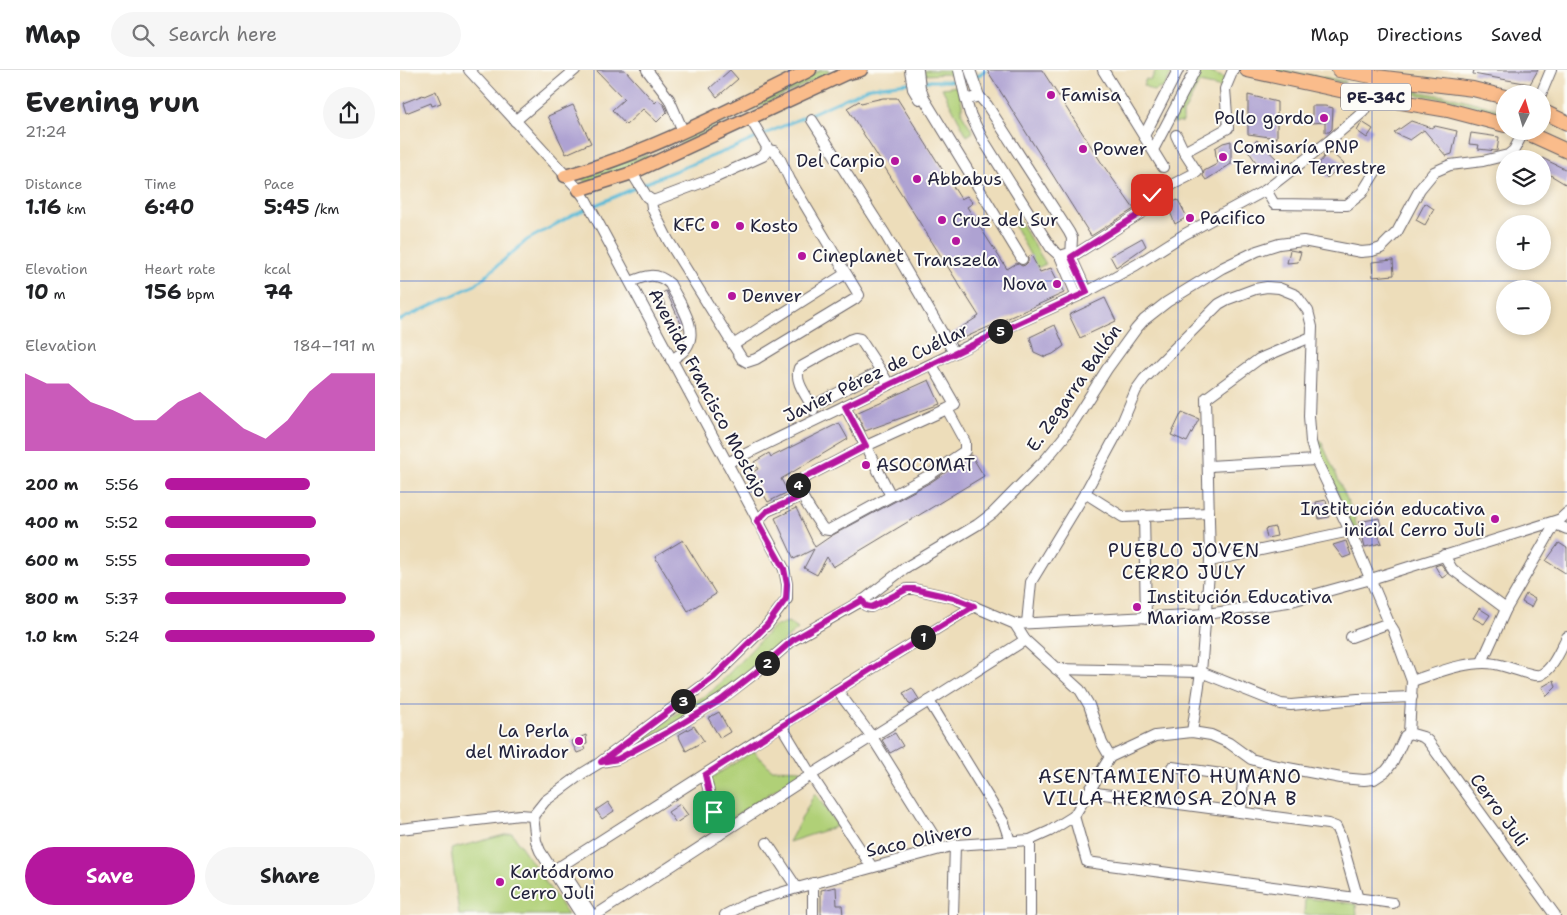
<!DOCTYPE html>
<html lang="en">
<head>
<meta charset="utf-8">
<style>
	body { margin:0; font-family:"Shantell Sans",sans-serif; background:#f6f6f6; color:#202124; height:100vh; display:flex; flex-direction:column; font-size:19px; white-space:nowrap }
	* { box-sizing:border-box; margin:0 }
	p { font-size:16px; color:#757577 }
	.icon { flex:none; width:28px; height:28px; fill:none; stroke:currentColor; stroke-width:2; stroke-linecap:round; stroke-linejoin:round }
	.map { position:relative; flex:1; overflow:hidden }
	.panel { display:flex; flex-direction:column; background:#fff; width:400px }
	.panel>* { flex:none }
	.needle { width:32px; rotate:5deg }
	.fabs { position:absolute; left:1096px; top:15px; display:grid; gap:10px }
	.fabs a { display:grid; place-items:center; width:55px; height:55px; border-radius:50%; background:#fff; box-shadow:0 2px 8px #0003; font-size:25px }
	.pin { position:absolute; display:grid; place-items:center; width:42px; height:42px; color:#fff; margin:-21px; border-radius:10px; box-shadow:0 2px 8px #0006 }
	.km { position:absolute; width:25px; height:25px; margin:-12px; border-radius:50%; background:#222; color:#fff; font-size:14px; line-height:25px; text-align:center }
	.round { display:grid; place-items:center; flex:none; width:52px; height:52px; border-radius:26px; background:#f6f6f6 }
	.headline { display:flex; align-items:center; justify-content:space-between; height:85px; padding:0 25px }
	h1 { font-size:28px; font-weight:700; line-height:38px }
	.figures { display:grid; grid-template-columns:repeat(3,1fr); gap:8px; height:85px; padding:5px 25px }
	.figures div { display:grid; align-content:center }
	.figures b { font-size:21px; font-weight:700 }
	.figures small { font-size:14px; font-weight:400 }
	.figures p { font-size:14px }
	.chart { height:140px; padding:10px 25px }
	.chart p { display:flex; justify-content:space-between }
	.chart svg { width:100%; height:90px; margin-top:5px; fill:#b5179e; opacity:.7 }
	.action { display:flex; gap:10px; margin-top:auto; padding:10px 25px }
	.action a { flex:1; height:58px; border-radius:30px; background:#b5179e; color:#fff; font-size:20px; font-weight:700; line-height:58px; text-align:center }
	.action a+a { background:#f6f6f6; color:#202124 }
	ul { padding:0 25px; list-style:none; font-size:16px }
	li { display:grid; grid-template-columns:80px 60px 1fr; align-items:center; height:38px }
	li i { height:12px; border-radius:6px; background:#b5179e }
	header { display:flex; align-items:center; gap:30px; box-sizing:border-box; height:70px; padding:0 25px; background:#fff; border-bottom:1px solid #e0e0e0 }
	header strong { font-size:24px }
	nav { display:flex; gap:28px; margin-inline-start:auto; font-size:18px }
	.search { width:350px; height:45px; background:#f6f6f6; display:flex; align-items:center; gap:12px; box-sizing:border-box; padding:0 18px; border-radius:28px; color:#757577; font-size:19px }
	main { display:flex; flex:1; min-height:0 }
	.map>svg:first-child { display:block }
	.green { fill:#b0d077; stroke:#697959 }
	.lines { fill:none; stroke-linecap:round; stroke-linejoin:round }
	.stream { stroke:#59bad7; stroke-width:3 }
	.building { fill:#aea2d2 }
	.minor-casing { stroke:#696367; stroke-width:12 }
	.major-casing { stroke:#696367; stroke-width:15 }
	.highway-casing { stroke:#696367; stroke-width:16 }
	.minor { stroke:#fff; stroke-width:10 }
	.major { stroke:#fabc8b; stroke-width:12 }
	.highway { stroke:#fabc8b; stroke-width:14 }
	.route-casing { stroke:#fff; stroke-width:10 }
	.route { stroke:#b5179e; stroke-width:6 }
	.grid { fill:none; stroke:#1d4ed8; stroke-width:1; stroke-opacity:0.55 }
	.poi-dot { fill:#b5179e; stroke:#fdfcf7; stroke-width:2 }
	.labels { text-anchor:middle; dominant-baseline:central; stroke-width:4; stroke-linejoin:round; paint-order:stroke }
	.shield { fill:#fdfcf7; stroke:#646373; stroke-width:1 }
	.shield-label { font-size:16px; font-weight:bold; fill:#22223b }
	.poi-label { font-size:18px; fill:#22223b; stroke:#fdfcf7; text-anchor:start }
	.street-label { font-size:18px; fill:#22223b; stroke:#fdfcf7 }
	.neighbourhood-label { font-size:19px; letter-spacing:1px; fill:#22223b; stroke:#fdfcf7 }
</style>
</head>
<body>
<header>
<strong>Map</strong>
<div class="search"><svg class="icon" aria-label="search" viewBox="0 0 24 24"><circle cx="10" cy="10" r="6"/><path d="M15 15l6 6"/></svg>Search here</div>
<nav><a>Map</a><a>Directions</a><a>Saved</a></nav>
</header>
<main>
<section class="panel">
<div class="headline"><div><h1>Evening run</h1><p>21:24</p></div><a class="round"><svg class="icon" aria-label="share" viewBox="0 0 24 24"><path d="M12 15V3M7 8l5-5 5 5M5 13v7h14v-7"/></svg></a></div>
<div class="figures">
<div><p>Distance</p><b>1.16<small> km</small></b></div>
<div><p>Time</p><b>6:40</b></div>
<div><p>Pace</p><b>5:45<small> /km</small></b></div>
</div>
<div class="figures">
<div><p>Elevation</p><b>10<small> m</small></b></div>
<div><p>Heart rate</p><b>156<small> bpm</small></b></div>
<div><p>kcal</p><b>74</b></div>
</div>
<div class="chart"><p><span>Elevation</span>184–191 m</p>
<svg viewBox="0 0 160 44" preserveAspectRatio="none"><path d="M0 44V6L10 11L20 11L30 20L40 24L50 29L60 29L70 20L80 15L90 24L100 33L110 38L120 29L130 15L140 6L150 6L160 6V44z"/></svg>
</div>
<ul>
<li><b>200 m</b>5:56<i style="width:69%"></i></li>
<li><b>400 m</b>5:52<i style="width:72%"></i></li>
<li><b>600 m</b>5:55<i style="width:69%"></i></li>
<li><b>800 m</b>5:37<i style="width:86%"></i></li>
<li><b>1.0 km</b>5:24<i style="width:100%"></i></li>
</ul>
<div class="action"><a>Save</a><a>Share</a></div>
</section>
<div class="map">
<svg width="1167" height="845" viewBox="0 0 1167 845">
	<rect width="100%" height="100%" fill="#fdfcf7"/>
	<filter id="ink" filterUnits="userSpaceOnUse"><feTurbulence type="fractalNoise" baseFrequency=".02" numOctaves="2"/><feDisplacementMap in="SourceGraphic" scale="10" xChannelSelector="R" yChannelSelector="G"/><feConvolveMatrix kernelMatrix="1 2 1 2 8 2 1 2 1" color-interpolation-filters="sRGB"/></filter>
	<filter id="wash" filterUnits="userSpaceOnUse"><feTurbulence type="fractalNoise" baseFrequency=".0096" numOctaves="4" result="noise"/><feDisplacementMap in="SourceGraphic" scale="20" xChannelSelector="R" yChannelSelector="G"/><feGaussianBlur stdDeviation="1.12" result="paint"/><feColorMatrix in="noise" values="0 0 0 0 0 0 0 0 0 0 0 0 0 0 0 0 0 1.4 0 .05"/><feComposite in="paint" operator="in"/></filter>
	<g filter="url(#wash)">
		<rect width="100%" height="100%" fill="#edddba"/>
		<!-- green -->
		<g class="green">
			<path d="M421 0H429L427 4 281 74 279 73 280 68Z"/>
			<path d="M527 0H552L553 6 546 4 522 5 523 2Z"/>
			<path d="M756 0H773L764 17 753 21 743 15 746 9 751 10Z"/>
			<path d="M798 0H804L827 9 823 18 799 13 783 44V52L773 53Z"/>
			<path d="M869 0H883L945 11V13Z"/>
			<path d="M558 16 562 35V44L573 62 567 66 542 18Z"/>
			<path d="M995 18 1057 28 1105 41V44L1056 31 994 21Z"/>
			<path d="M244 85 247 86 248 89 231 98 187 112 182 109 185 105Z"/>
			<path d="M616 146 646 194 637 198 611 149Z"/>
			<path d="M915 370 921 371 954 445 959 469 946 444Z"/>
			<path d="M388 552 398 559 316 628 249 669 244 665 312 621 373 557Z"/>
			<path d="M354 681 360 689H362L371 699 401 700V703L321 755 308 710Z"/>
			<path d="M415 723 438 756 389 772Z"/>
			<path d="M112 763 168 845H59L51 779Z"/>
			<path d="M905 828 956 834 957 845H904Z"/>
		</g>
		<g class="lines">
			<!-- stream -->
			<g class="stream">
				<path d="M520 11H558L578 6 585 0"/>
				<path d="M0 250 75 215 127 170 175 144 267 104 338 76 471 17 509 13"/>
			</g>
		</g>
		<g id="blocks">
			<!-- building -->
			<g class="building">
				<path d="M196 0H225L255 33 258 30 264 35 267 42 257 52 243 39 226 55 212 40 224 29Z"/>
				<path d="M330 0 338 9 317 27 310 18Z"/>
				<path d="M587 0H642L703 95 734 139 691 166Z"/>
				<path d="M1074 0H1138L1130 14 1073 4Z"/>
				<path d="M36 21 41 33 32 36 31 33 6 43 3 33 23 25 24 26Z"/>
				<path d="M848 25 877 32V68L848 64Z"/>
				<path d="M483 28H497L561 129 567 126 573 133 567 137 607 199 617 193 622 196 625 195 628 192V187L631 185 640 202 651 198 664 223 555 272 551 264 579 246 447 38 459 31 461 33Z"/>
				<path d="M173 35 191 73 166 84 148 46Z"/>
				<path d="M912 36H925L933 38 932 59 929 62H925V52L912 53Z"/>
				<path d="M1011 51 1032 58 1035 56 1057 61 1052 84 1046 86 1024 60 1010 70 994 63Z"/>
				<path d="M962 52 973 59 967 68 957 61Z"/>
				<path d="M1071 63 1099 67 1097 81 1078 79 1079 75 1069 74Z"/>
				<path d="M857 70 880 92 864 104 847 79Z"/>
				<path d="M831 71V94L806 110 803 106 804 101 817 94 815 78 823 73Z"/>
				<path d="M932 83 944 94 927 108 921 101 922 100 919 97 920 92 924 87 923 85Z"/>
				<path d="M1142 88 1167 100V115L1142 100Z"/>
				<path d="M778 130 787 147 775 154 767 134Z"/>
				<path d="M1025 133 1034 139 1025 155 1016 150Z"/>
				<path d="M742 168 746 176 716 197 710 186Z"/>
				<path d="M890 180 901 182 898 192 887 193Z"/>
				<path d="M993 190 994 205 973 207 972 192Z"/>
				<path d="M266 221 282 256 283 258 278 261 260 224Z"/>
				<path d="M705 228 716 251 680 268 669 245Z"/>
				<path d="M655 255 664 276 653 284 645 287 634 282 630 267Z"/>
				<path d="M529 310 540 334 465 361 456 343Z"/>
				<path d="M782 342 799 349 787 372 771 365Z"/>
				<path d="M439 353 448 369 381 409 388 422 368 432 351 403 358 399 354 392 369 383 371 387Z"/>
				<path d="M571 385 584 406 433 497 427 487 417 505 404 498 414 479 394 489 375 448 396 438 415 477 431 466 531 412Z"/>
				<path d="M926 430 929 447 919 449 916 432Z"/>
				<path d="M979 448 981 456 976 461 982 473 965 477 959 452Z"/>
				<path d="M875 457 877 466 867 468 865 459Z"/>
				<path d="M283 470 316 524 288 541 255 487Z"/>
				<path d="M946 471 951 485 943 488 933 475Z"/>
				<path d="M1159 473 1167 478V504L1146 491Z"/>
				<path d="M1041 494 1048 504 1042 508 1035 496Z"/>
				<path d="M1126 524 1135 529 1131 537 1122 532Z"/>
				<path d="M1079 538 1090 545 1084 554 1073 548Z"/>
				<path d="M1154 610 1156 617 1147 626 1142 617Z"/>
				<path d="M512 618 519 629 510 635 503 623Z"/>
				<path d="M319 642 330 662 320 668 308 648Z"/>
				<path d="M294 656 304 671 286 681 278 665Z"/>
				<path d="M495 663 503 676 490 683 482 670Z"/>
				<path d="M186 665 187 674 183 675 185 680 177 683 171 671Z"/>
				<path d="M208 732 214 741 202 749 196 740Z"/>
				<path d="M280 734 288 745 276 753 268 742Z"/>
				<path d="M436 817 437 835H442L443 845H421V820Z"/>
			</g>
		</g>
	</g>
	<g filter="url(#ink)">
		<use href="#blocks" fill-opacity="0" stroke="#696367" stroke-width="1"/>
		<g class="lines">
			<!-- minor casing -->
			<g class="minor-casing">
				<g id="minor">
					<path d="M69 0 179 120 186 130 384 499 387 514V529L367 555 314 607 202 691"/>
					<path d="M247 0 269 29 283 61"/>
					<path d="M510 0 513 19 519 29"/>
					<path d="M518 0 520 18 525 30 622 189"/>
					<path d="M559 0 566 30"/>
					<path d="M570 0 579 26"/>
					<path d="M703 0 763 97"/>
					<path d="M1141 24 1151 0"/>
					<path d="M412 50 485 164 554 283"/>
					<path d="M115 51 175 0"/>
					<path d="M776 65 784 82"/>
					<path d="M744 66 778 0"/>
					<path d="M753 80 795 0"/>
					<path d="M232 103 247 127 253 131 314 108 363 86 366 82 367 77 350 48"/>
					<path d="M866 120 874 134 947 135 962 123 975 102"/>
					<path d="M251 130 252 138 268 170 342 289 347 292 356 289 455 229 459 225 390 110 379 87 374 81 367 80"/>
					<path d="M670 183 660 186 651 178 582 68 570 44 566 30 579 26 587 35 669 162 672 168 671 187 687 222"/>
					<path d="M660 186 677 226"/>
					<path d="M671 187 749 138 752 125 797 102 784 82 828 58 825 19 833 0"/>
					<path d="M231 212C246 205 257 202 270 214 278 231 300 259 286 278 283 283 276 287 271 290"/>
					<path d="M333 275 445 204"/>
					<path d="M532 295 555 335 547 339 565 372V381L528 406 429 460 423 459C415 446 396 424 400 410L466 376 547 339"/>
					<path d="M412 336C406 325 394 311 399 298L449 270 455 268 460 269 481 301"/>
					<path d="M445 336 491 426"/>
					<path d="M413 340 412 336 481 301 489 315"/>
					<path d="M327 393 591 265 687 222 736 195 785 164 866 120 929 71 963 42 972 27 977 7"/>
					<path d="M809 396 916 390"/>
					<path d="M685 423 723 447 809 443"/>
					<path d="M744 445 746 548"/>
					<path d="M357 451 367 441 402 426"/>
					<path d="M1155 454 1167 459"/>
					<path d="M1044 485 1052 499 1106 539"/>
					<path d="M810 491 950 461"/>
					<path d="M462 531 465 535 471 537 507 519H514L554 528 615 554 625 570 680 620 689 635 702 673 710 687"/>
					<path d="M627 553 631 512 685 423 719 360 736 320 744 309 819 234 828 229 855 219 867 217 879 218 896 225 908 241 912 257 909 346 911 372 916 390 950 461 989 553 993 559 1012 611 1009 663"/>
					<path d="M615 554 807 544 888 532 971 509 1158 450"/>
					<path d="M951 567 989 553"/>
					<path d="M1082 592 1106 539 1155 454 1167 443"/>
					<path d="M656 599 801 602 881 634 891 635 958 629 1012 627"/>
					<path d="M1012 611C1036 603 1071 589 1095 594 1105 595 1133 607 1140 605 1153 600 1161 578 1167 567"/>
					<path d="M437 620 472 667 542 779"/>
					<path d="M529 631 604 753 610 771"/>
					<path d="M382 657 411 705 472 797"/>
					<path d="M792 662 801 602 810 491 806 328 859 289 911 267"/>
					<path d="M1009 663 1023 667 1028 671 1155 845"/>
					<path d="M772 697 843 707 841 742"/>
					<path d="M305 705 319 765"/>
					<path d="M689 722 928 754 936 757 940 766 958 829"/>
					<path d="M133 746 145 731 183 703 201 692 217 689 266 663 321 629 354 604 393 570 465 529 505 498 577 455 593 443 646 389 664 367 707 299 736 259 744 250 767 232 822 198 857 181 879 174 903 171 961 182 972 181 981 178 997 162 1020 119 1034 102 1050 95 1083 91 1108 85 1114 80 1124 61"/>
					<path d="M133 746 136 771 140 781 181 845"/>
					<path d="M674 746 687 792 993 833"/>
					<path d="M0 759 120 745 133 746"/>
					<path d="M630 770V845"/>
					<path d="M367 773 397 818"/>
					<path d="M160 796 192 845"/>
					<path d="M153 801 437 620 574 536"/>
					<path d="M413 813V845"/>
					<path d="M196 845 411 705 529 631 625 570"/>
					<path d="M325 845 348 833 397 818 555 775 630 770 650 761 674 746 710 687 755 666 792 662 811 665 829 673 851 689 872 695 941 708 964 710 974 709 986 701 993 692 1005 666 1009 663"/>
					<path d="M553 845 555 775"/>
				</g>
			</g>
			<!-- major casing -->
			<g class="major-casing">
				<g id="major">
					<path d="M165 106C251 82 330 39 410 0"/>
					<path d="M179 120 232 103 445 4 461 0"/>
				</g>
			</g>
			<!-- highway casing -->
			<g class="highway-casing">
				<g id="highway">
					<path d="M847 0 972 27 1048 40 1105 55"/>
					<path d="M939 0 977 7 1073 19 1105 27"/>
					<path d="M1142 41 1167 53"/>
					<path d="M1123 61 1167 81"/>
				</g>
			</g>
			<!-- minor -->
			<use href="#minor" class="minor"/>
			<!-- major -->
			<use href="#major" class="major"/>
			<!-- highway -->
			<use href="#highway" class="highway"/>
		</g>
	</g>
	<g class="lines" filter="url(#ink)">
		<!-- route casing -->
		<g class="route-casing">
			<path id="route" d="M314 742 305 705 473 598 574 536 554 528 514 519H507L472 537 466 536 462 530 393 570 354 604 321 630 266 663 218 689 201 692 314 607 367 555 386 529 387 514 384 499 357 451 367 441 402 426 398 416 400 410 466 376 445 336 591 266 687 222 671 187 749 138 752 125"/>
		</g>
		<!-- route -->
		<use href="#route" class="route"/>
	</g>
	<!-- grid -->
	<path class="grid" d="M194 0V845M389 0V845M584 0V845M778 0V845M972 0V845M0 211H1167M0 422H1167M0 634H1167"/>
	<!-- markers -->
	<g class="poi-dot">
		<circle cx="651" cy="25" r="5"/>
		<circle cx="924" cy="48" r="5"/>
		<circle cx="683" cy="79" r="5"/>
		<circle cx="823" cy="87" r="5"/>
		<circle cx="495" cy="91" r="5"/>
		<circle cx="517" cy="109" r="5"/>
		<circle cx="790" cy="148" r="5"/>
		<circle cx="542" cy="150" r="5"/>
		<circle cx="315" cy="155" r="5"/>
		<circle cx="340" cy="156" r="5"/>
		<circle cx="556" cy="171" r="5"/>
		<circle cx="402" cy="186" r="5"/>
		<circle cx="657" cy="214" r="5"/>
		<circle cx="332" cy="226" r="5"/>
		<circle cx="466" cy="395" r="5"/>
		<circle cx="1095" cy="449" r="5"/>
		<circle cx="737" cy="537" r="5"/>
		<circle cx="179" cy="671" r="5"/>
		<circle cx="100" cy="812" r="5"/>
	</g>
	<g class="labels">
		<!-- shield labels -->
		<rect class="shield" x="941" y="13.5" width="70" height="27" rx="4"/>
		<g class="shield-label">
			<text x="976" y="27">PE-34C</text>
		</g>
		<!-- poi labels -->
		<g class="poi-label">
			<text x="661" y="25">Famisa</text>
			<text x="914" y="48" text-anchor="end">Pollo gordo</text>
			<text x="833" y="77">Comisaría PNP<tspan x="833" dy="21">Termina Terrestre</tspan></text>
			<text x="693" y="79">Power</text>
			<text x="485" y="91" text-anchor="end">Del Carpio</text>
			<text x="527" y="109">Abbabus</text>
			<text x="800" y="148">Pacifico</text>
			<text x="552" y="150">Cruz del Sur</text>
			<text x="305" y="155" text-anchor="end">KFC</text>
			<text x="350" y="156">Kosto</text>
			<text x="412" y="186">Cineplanet</text>
			<text x="556" y="190" text-anchor="middle">Transzela</text>
			<text x="647" y="214" text-anchor="end">Nova</text>
			<text x="342" y="226">Denver</text>
			<text x="476" y="395">ASOCOMAT</text>
			<text x="1085" y="439" text-anchor="end">Institución educativa<tspan x="1085" dy="21">inicial Cerro Juli</tspan></text>
			<text x="747" y="527">Institución Educativa<tspan x="747" dy="21">Mariam Rosse</tspan></text>
			<text x="169" y="661" text-anchor="end">La Perla<tspan x="169" dy="21">del Mirador</tspan></text>
			<text x="110" y="802">Kartódromo<tspan x="110" dy="21">Cerro Juli</tspan></text>
		</g>
		<!-- street labels -->
		<g class="street-label">
			<text transform="translate(476 303) rotate(-26)">Javier Pérez de Cuéllar</text>
			<text transform="translate(674 318) rotate(-55)">E. Zegarra Ballón</text>
			<text transform="translate(308 323) rotate(62)">Avenida Francisco Mostajo</text>
			<text transform="translate(1099 740) rotate(54)">Cerro Juli</text>
			<text transform="translate(519 770) rotate(-12)">Saco Olivero</text>
		</g>
		<!-- neighbourhood labels -->
		<g class="neighbourhood-label">
			<text x="784" y="480">PUEBLO JOVEN<tspan x="784" dy="22">CERRO JULY</tspan></text>
			<text x="770" y="706">ASENTAMIENTO HUMANO<tspan x="770" dy="22">VILLA HERMOSA ZONA B</tspan></text>
		</g>
	</g>
</svg>
<div class="fabs">
<a><svg class="needle" viewBox="-14 -14 28 28"><path d="M0-13l5 13h-10z" fill="#e53935"/><path d="M0 13l5-13h-10z" fill="#757577"/></svg></a>
<a><svg class="icon" aria-label="layers" viewBox="0 0 24 24"><path d="M12 4l9 5-9 5-9-5zM3 14l9 5 9-5"/></svg></a>
<a>+</a>
<a>−</a>
</div>
<div class="pin" style="left:314px;top:742px;background:#1e9e55"><svg class="icon" aria-label="arrive" viewBox="0 0 24 24"><path d="M6 21V4h12l-3 4 3 4H6"/></svg></div>
<div class="pin" style="left:752px;top:125px;background:#d93025"><svg class="icon" aria-label="check" viewBox="0 0 24 24"><path d="M5 12l5 5 9-10"/></svg></div>
<b class="km" style="left:523px;top:567px">1</b>
<b class="km" style="left:367px;top:593px">2</b>
<b class="km" style="left:283px;top:631px">3</b>
<b class="km" style="left:398px;top:415px">4</b>
<b class="km" style="left:600px;top:261px">5</b>
</div>
</main>
</body>
</html>
